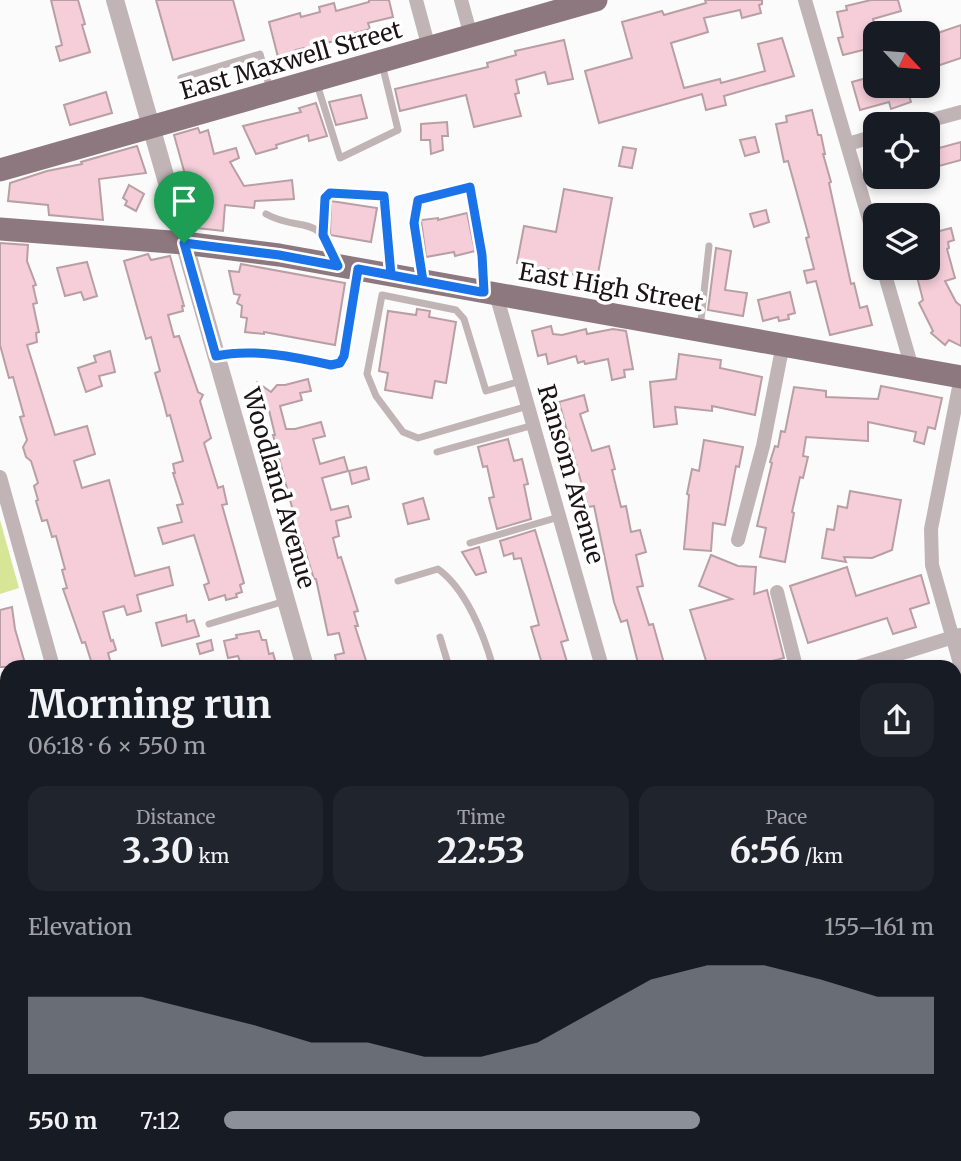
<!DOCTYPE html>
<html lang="en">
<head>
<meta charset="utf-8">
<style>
	body { margin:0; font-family:Merriweather,serif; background:#20242c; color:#f1f3f6; height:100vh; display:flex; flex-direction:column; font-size:26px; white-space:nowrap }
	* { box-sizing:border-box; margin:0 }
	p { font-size:23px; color:#9ea1a6 }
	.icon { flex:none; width:38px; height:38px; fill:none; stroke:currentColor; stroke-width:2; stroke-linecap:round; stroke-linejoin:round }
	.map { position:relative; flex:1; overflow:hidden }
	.drawer { position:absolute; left:0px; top:660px; width:962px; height:502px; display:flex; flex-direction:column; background:#171b24; border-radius:21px 21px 0 0; box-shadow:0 4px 10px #0003 }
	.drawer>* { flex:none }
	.needle { width:46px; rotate:116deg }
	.buttons { position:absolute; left:863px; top:21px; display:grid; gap:14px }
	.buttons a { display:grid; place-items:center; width:77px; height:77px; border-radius:14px; background:#171b24; box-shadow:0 4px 10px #0003; font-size:35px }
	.pin { position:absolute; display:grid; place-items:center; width:60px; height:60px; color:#fff; margin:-72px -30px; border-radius:50% 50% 50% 0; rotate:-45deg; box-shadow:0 0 7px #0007 }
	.pin .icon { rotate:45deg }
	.round { display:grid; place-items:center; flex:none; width:74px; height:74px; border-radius:21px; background:#20242c }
	.head { display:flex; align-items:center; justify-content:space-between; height:119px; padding:0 28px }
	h1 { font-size:38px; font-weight:700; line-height:52px }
	.figures { display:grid; grid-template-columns:repeat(3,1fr); gap:10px; height:119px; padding:7px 28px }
	.figures div { display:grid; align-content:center; border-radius:18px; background:#20242c; text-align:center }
	.figures b { font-size:35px; font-weight:700 }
	.figures small { font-size:19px; font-weight:400 }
	.figures p { font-size:19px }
	.chart { height:196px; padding:14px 28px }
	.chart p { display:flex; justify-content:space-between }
	.chart svg { width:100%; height:126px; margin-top:7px; fill:#8c9099; opacity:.7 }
	ul { padding:0 28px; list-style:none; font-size:23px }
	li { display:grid; grid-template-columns:112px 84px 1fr; align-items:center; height:52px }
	li i { height:18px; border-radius:9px; background:#8c9099 }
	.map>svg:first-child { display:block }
	.green { fill:#d6e696 }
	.building { fill:#f5ceda; stroke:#b89fa6; stroke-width:2 }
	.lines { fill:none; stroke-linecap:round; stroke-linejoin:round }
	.service { stroke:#c0b4b7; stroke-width:7 }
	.minor { stroke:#c0b4b7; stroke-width:14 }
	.tertiary { stroke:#c0b4b7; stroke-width:18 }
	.primary { stroke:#8d787f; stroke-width:23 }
	.route-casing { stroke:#fff; stroke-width:14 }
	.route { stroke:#1a73e8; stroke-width:9 }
	.labels { text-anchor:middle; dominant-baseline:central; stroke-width:7; stroke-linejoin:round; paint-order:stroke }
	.street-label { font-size:24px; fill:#1c1316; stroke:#fff }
</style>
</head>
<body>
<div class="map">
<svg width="961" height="1161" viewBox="0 0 961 1161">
	<rect width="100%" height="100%" fill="#fbfbfb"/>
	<!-- green -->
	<g class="green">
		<path d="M0 520 19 588 0 594Z"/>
		<path d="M961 956V1161H886L888 1155H956V958Z"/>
	</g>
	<!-- building -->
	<g class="building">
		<path d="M51 0H78L85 24 82 25 90 52 60 61 56 47 62 45Z"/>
		<path d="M156 0H233L244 40 173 60Z"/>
		<path d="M369 0H389L393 17 368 23 370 29 342 37 343 39 296 50 297 52 278 57 269 22 300 13 301 17 320 12 319 7 334 3 336 11 369 2Z"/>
		<path d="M705 0H762V4L759 5 761 13 742 18 740 10 704 18 708 32 671 43 684 88 720 79 721 83 765 71 758 44 782 38 794 76 724 96 726 105 706 110 702 94 599 123 585 71 632 58 622 22 662 11 664 15 706 3Z"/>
		<path d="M871 0H898L901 11 873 19 874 23H871L875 47 843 55 838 38 843 37 837 12 847 10 846 6Z"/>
		<path d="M961 25V58L928 69V52L939 48 935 34Z"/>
		<path d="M564 40 573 79 548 84 545 72 516 80 519 93 515 94 521 116 474 127 466 95 400 111 395 89 488 67 487 63 516 55 515 51Z"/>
		<path d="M874 76 875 86H906L911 102 891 109 889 102 860 110 852 82Z"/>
		<path d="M106 92 112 113 70 125 64 105Z"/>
		<path d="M361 95 367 118 336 125 329 102Z"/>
		<path d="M316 103 327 136 309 141 308 135 276 145 277 148 256 154 243 126 301 112 299 108Z"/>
		<path d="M812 110 818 135H821L825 154H823L831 182 829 183 851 284 854 283 860 308 867 306 872 325 830 335 816 281 807 283 804 271 814 269 806 238 809 237 788 161 784 162 776 124 787 122 786 116Z"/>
		<path d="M447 122 448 136H442L443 150 431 154 430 140H421V124Z"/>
		<path d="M198 128 200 133 208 130 214 154 236 148 239 158 230 162 244 186 292 180 294 199 255 201 254 208 225 205 223 231 197 228 198 221 174 135Z"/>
		<path d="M755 137 759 152 745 156 740 140Z"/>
		<path d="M961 142V160L928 169V151Z"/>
		<path d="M137 146 146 173 99 179 103 220 49 215 48 205 8 201 10 183 47 171 82 164 81 162Z"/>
		<path d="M623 147 636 149 632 168 619 166Z"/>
		<path d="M129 185 144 194 136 211 125 205 127 201 123 198Z"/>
		<path d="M564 189 612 198 597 279 517 263 524 226 556 232Z"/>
		<path d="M331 201 377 208 371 242 330 235Z"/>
		<path d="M766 210 769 222 754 227 750 214Z"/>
		<path d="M467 213 475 251 455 256 454 252 426 257 421 220 438 218V220Z"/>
		<path d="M932 213 936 232 951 228 954 240 948 242 949 248 947 249 955 278 945 281 956 302 961 306V346L949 340 945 345 931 333 933 331 919 303 923 300 915 269 928 268V214Z"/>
		<path d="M0 243 28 245 27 261 36 285 33 286 37 303 33 304 39 332 36 333 37 342 27 345 55 435 87 426 95 454 74 461 82 488 109 480 135 576 169 567 173 585 137 595 141 611 127 615 124 606 103 612 111 641 113 640 116 650 108 653 112 667H93L85 642 82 643 63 589 67 588 62 570 65 569 56 536 52 537 47 520 42 521 36 501 38 500 34 486 38 483 31 461 26 457 23 447 27 440 20 417 24 416 13 377 9 378 0 345Z"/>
		<path d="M716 248 731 251 725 290 747 293 743 316 708 310Z"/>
		<path d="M148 254 151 260 170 256 184 306H182L183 311 168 315 174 337 179 336 198 392 203 395 200 401 211 438 204 443 218 488 223 486 227 504 222 505 244 583 240 585 242 592 236 594 237 597 226 600 225 595 209 600 204 585 209 583 194 535 163 544 158 528 182 522 177 505 183 504 173 473H175L173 464 183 461 170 415 167 416 164 404 155 373 160 371 151 337 146 339 124 261Z"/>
		<path d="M87 262 97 296 84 300 81 292 65 296 57 268Z"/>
		<path d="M241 264 345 283 335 345 264 332V334L245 332 247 318 241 317 242 306 237 303 240 295 234 294 229 271 239 272Z"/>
		<path d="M790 292 795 313 788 315 789 319 779 321 778 317 763 321 758 300Z"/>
		<path d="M417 309 430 311 429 317 456 322 446 383 435 381 432 398 385 390 388 373 379 371 388 311 416 315Z"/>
		<path d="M551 326 553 334 562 335 586 329 587 334 613 329 626 331 633 369 624 370 625 377 612 380 608 359 585 364 584 361 578 363 576 356 548 364 546 354 538 356 532 331Z"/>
		<path d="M110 351 115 372 99 376 102 386 86 392 78 368 96 362 94 356Z"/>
		<path d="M679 354 721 360 720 368 762 377 755 415 712 406V411L675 407 677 424 654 427 650 382 676 379Z"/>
		<path d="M308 379 311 391 300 393 302 400 280 406 286 429H295L321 422 325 436 313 439 320 464 344 457 348 471 322 478 331 510 348 506 351 517 336 521 339 536 333 538 338 558 341 557 358 611 354 612 358 626H355L368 667H337L335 655 344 653 339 633 328 635 316 579H314L294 515 273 435H275L269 410 266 411 258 383 271 392 277 385H285Z"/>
		<path d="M881 386 942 398 935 429 928 427 924 444 914 441 916 432 868 422V441L806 437 803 456 808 457 803 478 800 477 792 512 794 513 785 562 760 557 766 528 757 526 772 463 770 462 775 446 778 447 781 431 785 432 794 387 826 391V397L878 399Z"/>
		<path d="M584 395 588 411 580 414 592 451 609 446 615 469 612 470 621 507 626 506 631 532 640 530 646 552 636 555 643 586 637 587 649 625 653 624 665 667H639L627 620 621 622 614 602 594 506 588 507 559 402Z"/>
		<path d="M508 439 514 461 522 459 528 484 524 485 531 519 497 529 489 498 494 497 487 466 483 467 478 447Z"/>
		<path d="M704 440 743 447 739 467 736 466 725 525 713 523 711 551 684 549 689 495 687 494 692 469 699 471Z"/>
		<path d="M366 467 369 479 352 484 349 471Z"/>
		<path d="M850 491 901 500 892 550 872 558 844 557 846 562 822 558 827 529 834 530 838 506 847 508Z"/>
		<path d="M423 498 429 519 408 524 403 504Z"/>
		<path d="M535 530 568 640 561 642 567 662 562 664 563 667H543L531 627 539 625 521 558 514 559 513 553 504 556 500 541Z"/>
		<path d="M479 547 486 572 476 575 462 552Z"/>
		<path d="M711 555 738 566 756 567 754 594 767 590 784 658 749 667H708L690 610 732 599 699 586Z"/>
		<path d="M847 567 856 596 921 575 929 603 910 609 916 627 893 634 887 618 808 643 790 586Z"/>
		<path d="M12 607 15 629 26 667H0V610Z"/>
		<path d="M186 615 187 622 194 620 199 636 162 646 156 623Z"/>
		<path d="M259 631 262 640H266L269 654 273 653 277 667H242L238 656 228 658 224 641 237 638 236 635Z"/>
		<path d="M211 640 213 650 200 654 197 644Z"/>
	</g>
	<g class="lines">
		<!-- service -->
		<g class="service">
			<path d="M181 78 260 54 270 89"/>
			<path d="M317 84 340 158 398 130 382 64"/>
			<path d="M266 214C300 233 319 211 337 262"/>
			<path d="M323 235 325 198 330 193 384 196 391 271"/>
			<path d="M423 276 414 223 418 200 470 187 482 255 484 288"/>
			<path d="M700 329 709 246"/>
			<path d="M217 356C253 348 296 357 331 365L339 363 344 356 357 274"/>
			<path d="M521 381 486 391 464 319 456 310 382 295 367 374 376 396 403 432 418 438 528 406"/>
			<path d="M437 452 534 425"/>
			<path d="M470 543 559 517"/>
			<path d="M398 581 438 569C466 589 484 635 493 667"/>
			<path d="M209 624 285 601"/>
			<path d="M440 637 449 667"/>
			<path d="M0 875 7 899"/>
			<path d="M0 1081 7 1079"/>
			<path d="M0 1110 7 1135"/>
			<path d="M13 1155V1161"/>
			<path d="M489 1155 490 1161"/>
			<path d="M565 1155 566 1161"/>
			<path d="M640 1155 641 1161"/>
			<path d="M678 1155V1161"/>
			<path d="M614 1161 617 1155"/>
			<path d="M762 1161 764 1155"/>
			<path d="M810 1161 811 1155"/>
		</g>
		<!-- minor -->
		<g class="minor">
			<path d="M416 0 429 48"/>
			<path d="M461 0 471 36"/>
			<path d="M805 0 875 240"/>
			<path d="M917 124 961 112"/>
			<path d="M848 144 875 136"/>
			<path d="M883 268 912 368"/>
			<path d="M496 294 602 667"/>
			<path d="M961 377 931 529 932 565 961 667"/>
			<path d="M0 477 53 667"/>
			<path d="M738 540 763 446 783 344"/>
			<path d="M777 592 796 667"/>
			<path d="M857 667 960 635"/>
			<path d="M956 826 961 831"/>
			<path d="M0 870 7 871"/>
			<path d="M346 1155 348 1161"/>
			<path d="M730 1161 732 1155"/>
		</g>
		<!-- tertiary -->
		<path class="tertiary" d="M115 0 305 667"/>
		<!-- primary -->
		<g class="primary">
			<path d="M0 170 596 0"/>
			<path d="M0 229 184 243 279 255 961 377"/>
			<path d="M956 787 961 783"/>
			<path d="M956 941 961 939"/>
			<path d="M166 1161 188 1155"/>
			<path d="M861 1161 863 1155"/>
		</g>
	</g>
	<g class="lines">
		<!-- route casing -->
		<g class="route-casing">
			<path id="route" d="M184 243 216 356C252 348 296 357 331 365L340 363 344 356 358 269 481 292H484L482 255 470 187 418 200 414 223 423 281 391 275 384 196 330 193 325 198 323 235 338 266 279 255 184 243"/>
		</g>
		<!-- route -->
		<use href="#route" class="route"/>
	</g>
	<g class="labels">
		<!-- street labels -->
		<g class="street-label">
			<text transform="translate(291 60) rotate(-16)">East Maxwell Street</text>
			<text transform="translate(611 287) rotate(10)">East High Street</text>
			<text transform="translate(571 474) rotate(74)">Ransom Avenue</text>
			<text transform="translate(279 488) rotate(74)">Woodland Avenue</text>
		</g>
	</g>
</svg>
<div class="buttons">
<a><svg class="needle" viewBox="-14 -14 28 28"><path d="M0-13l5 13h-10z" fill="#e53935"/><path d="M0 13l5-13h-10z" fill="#9ea1a6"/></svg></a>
<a><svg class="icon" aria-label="locate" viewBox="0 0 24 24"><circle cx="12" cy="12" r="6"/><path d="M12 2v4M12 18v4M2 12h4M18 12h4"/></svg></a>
<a><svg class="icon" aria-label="layers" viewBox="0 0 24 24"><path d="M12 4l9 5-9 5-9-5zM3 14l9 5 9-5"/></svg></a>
</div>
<div class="pin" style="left:184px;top:243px;background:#1e9e55"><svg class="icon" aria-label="arrive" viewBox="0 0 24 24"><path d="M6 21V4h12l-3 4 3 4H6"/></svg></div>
<section class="drawer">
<div class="head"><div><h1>Morning run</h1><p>06:18 · 6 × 550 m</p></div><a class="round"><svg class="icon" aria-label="share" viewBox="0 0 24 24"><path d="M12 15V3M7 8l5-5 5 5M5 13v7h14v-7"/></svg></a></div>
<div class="figures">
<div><p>Distance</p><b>3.30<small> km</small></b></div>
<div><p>Time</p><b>22:53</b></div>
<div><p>Pace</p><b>6:56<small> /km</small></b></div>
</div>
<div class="chart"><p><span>Elevation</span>155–161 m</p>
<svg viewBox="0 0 160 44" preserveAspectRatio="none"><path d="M0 44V17L10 17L20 17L30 22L40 27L50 33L60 33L70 38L80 38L90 33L100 22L110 11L120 6L130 6L140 11L150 17L160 17V44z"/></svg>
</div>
<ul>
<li><b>550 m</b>7:12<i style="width:67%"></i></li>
</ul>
</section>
</div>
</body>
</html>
